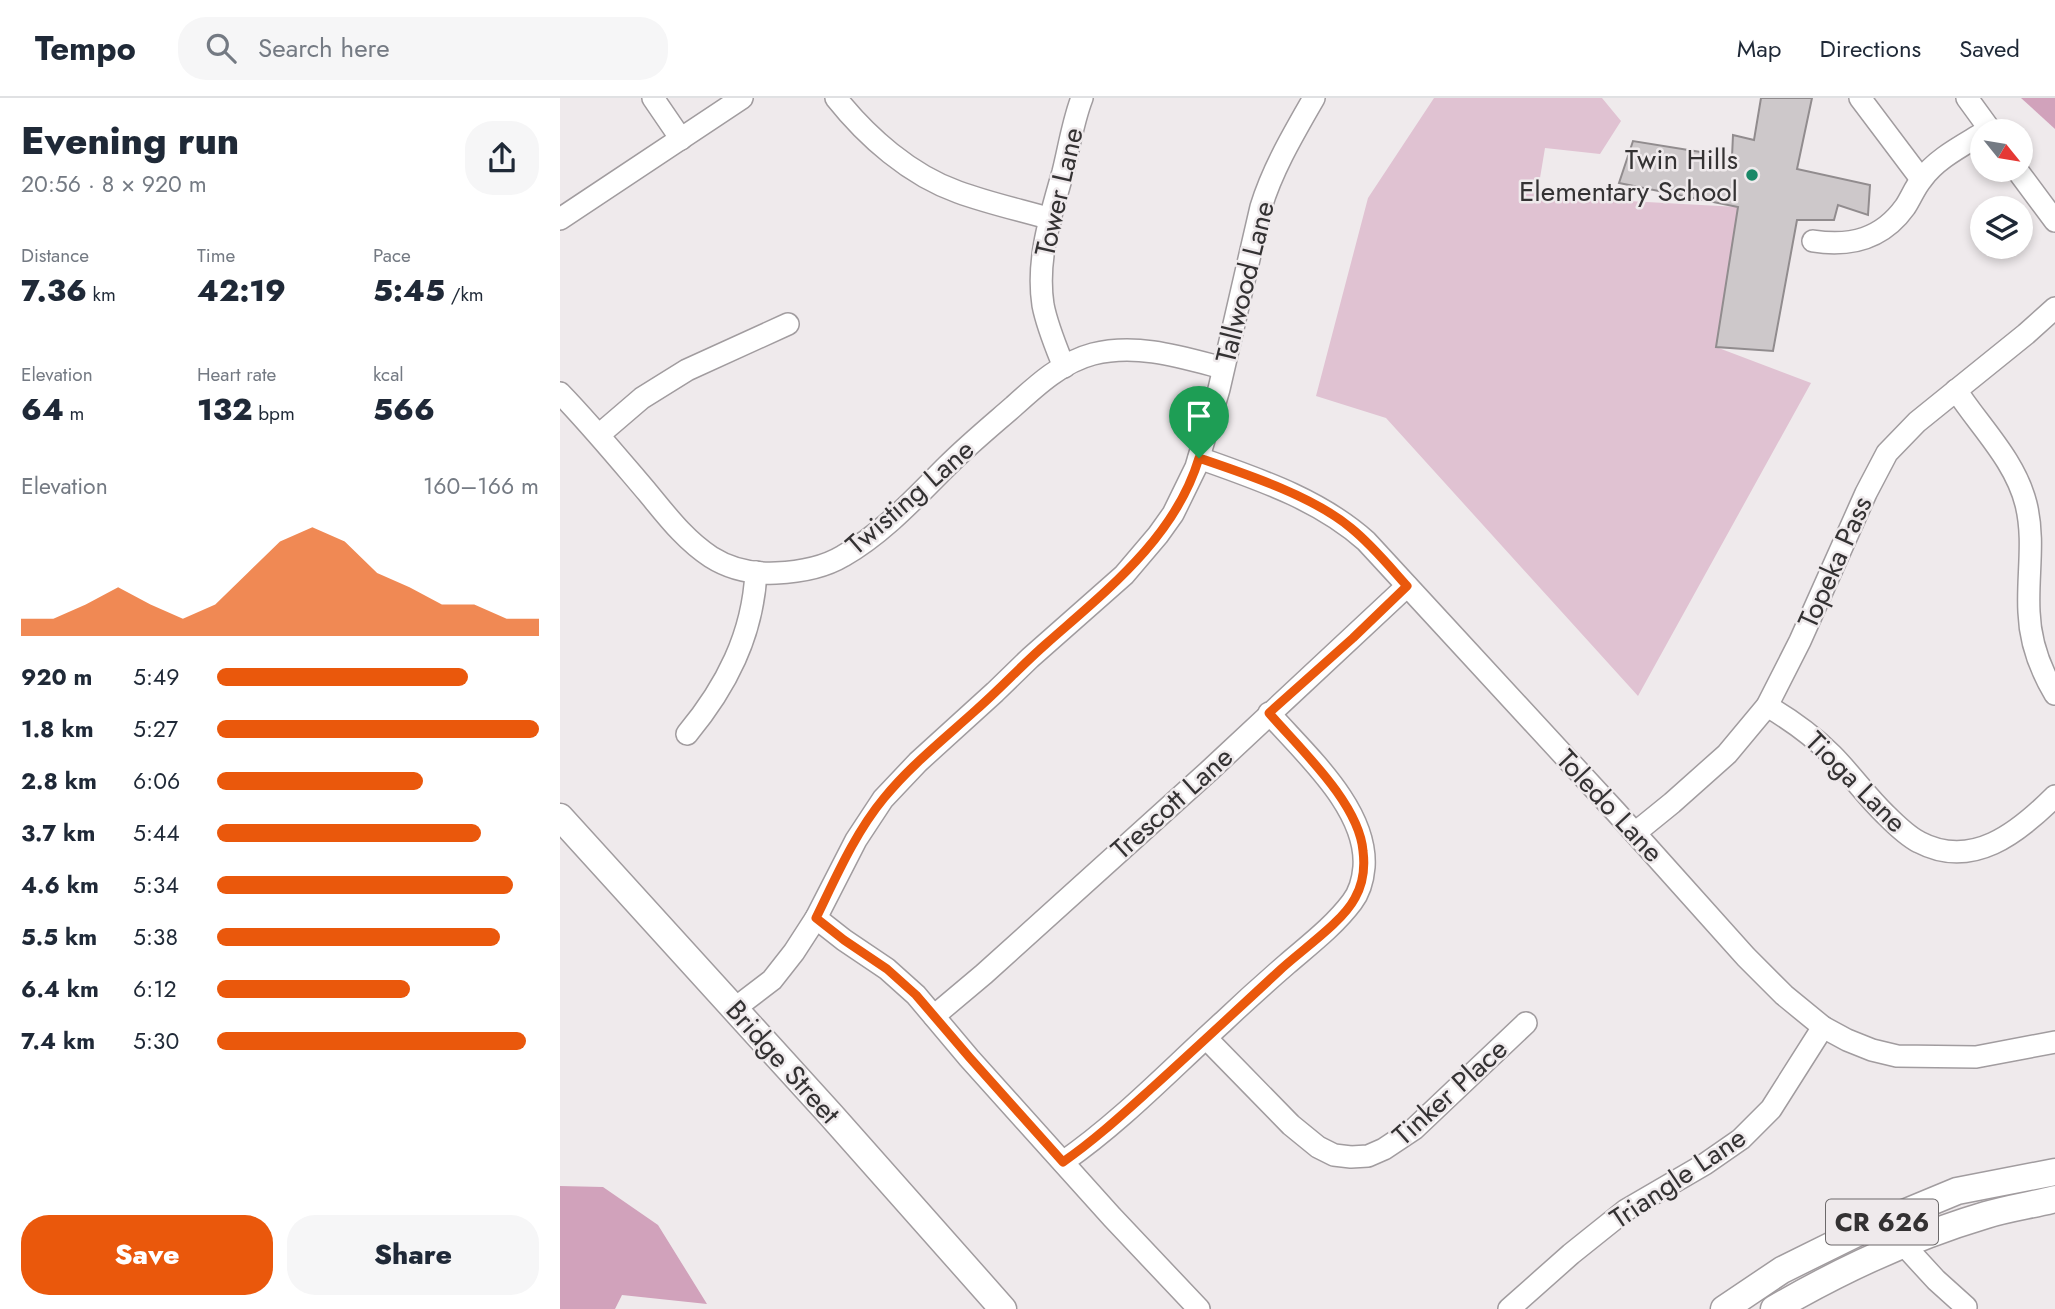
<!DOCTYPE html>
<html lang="en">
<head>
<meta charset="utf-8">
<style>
	body { margin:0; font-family:Jost,sans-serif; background:#f6f6f7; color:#1f2937; height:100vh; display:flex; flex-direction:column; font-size:26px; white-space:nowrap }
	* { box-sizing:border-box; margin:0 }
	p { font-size:23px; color:#747a83 }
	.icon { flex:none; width:38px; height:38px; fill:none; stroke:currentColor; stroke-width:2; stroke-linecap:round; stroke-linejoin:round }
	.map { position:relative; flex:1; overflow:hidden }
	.side { display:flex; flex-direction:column; background:#fff; width:560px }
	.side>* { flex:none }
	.needle { width:46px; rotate:120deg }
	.controls { position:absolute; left:1410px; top:21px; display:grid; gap:14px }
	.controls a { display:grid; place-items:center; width:63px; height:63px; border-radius:50%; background:#fff; box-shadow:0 4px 10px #0003; font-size:35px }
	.pin { position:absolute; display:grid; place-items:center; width:60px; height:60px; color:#fff; margin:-72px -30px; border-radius:50% 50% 50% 0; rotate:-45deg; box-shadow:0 0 7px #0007 }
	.pin .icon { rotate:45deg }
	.round { display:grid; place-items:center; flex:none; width:74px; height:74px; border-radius:28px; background:#f6f6f7 }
	.summary { display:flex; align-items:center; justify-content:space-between; height:119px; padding:0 21px }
	h1 { font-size:38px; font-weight:800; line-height:52px }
	.metrics { display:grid; grid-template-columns:repeat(3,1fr); gap:10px; height:119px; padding:7px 21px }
	.metrics div { display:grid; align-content:center }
	.metrics b { font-size:30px; font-weight:800 }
	.metrics small { font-size:19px; font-weight:400 }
	.metrics p { font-size:19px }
	.chart { height:196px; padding:14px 21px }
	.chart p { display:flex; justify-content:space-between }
	.chart svg { width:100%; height:126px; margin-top:7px; fill:#ea580c; opacity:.7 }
	.primary-button { display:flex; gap:14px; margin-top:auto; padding:14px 21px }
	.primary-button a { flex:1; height:80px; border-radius:28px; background:#ea580c; color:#fff; font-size:28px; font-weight:800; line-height:80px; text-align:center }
	.primary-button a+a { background:#f6f6f7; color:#1f2937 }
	ul { padding:0 21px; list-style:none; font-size:23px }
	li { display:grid; grid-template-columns:112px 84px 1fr; align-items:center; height:52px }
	li i { height:18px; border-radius:9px; background:#ea580c }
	header { display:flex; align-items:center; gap:42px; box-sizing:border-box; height:98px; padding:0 35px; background:#fff; border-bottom:2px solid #e0e1e3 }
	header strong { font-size:33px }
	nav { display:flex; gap:38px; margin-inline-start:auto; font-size:24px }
	.search { width:490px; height:63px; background:#f6f6f7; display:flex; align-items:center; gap:18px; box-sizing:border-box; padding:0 24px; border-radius:28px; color:#747a83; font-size:26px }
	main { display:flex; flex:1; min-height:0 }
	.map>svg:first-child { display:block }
	.green { fill:#e0c2d2 }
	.forest { fill:#d1a2bb }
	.building { fill:#cdc8ca; stroke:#918c8e; stroke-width:2 }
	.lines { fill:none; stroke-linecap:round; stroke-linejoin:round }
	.minor-casing { stroke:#a19c9f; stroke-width:24 }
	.major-casing { stroke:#a19c9f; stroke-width:29 }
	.minor { stroke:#fff; stroke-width:21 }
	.major { stroke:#fff; stroke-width:26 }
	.route-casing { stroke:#fff; stroke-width:14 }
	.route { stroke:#ea580c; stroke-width:9 }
	.poi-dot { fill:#198867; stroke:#efeaec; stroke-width:2.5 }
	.labels { text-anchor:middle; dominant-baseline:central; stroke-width:5; stroke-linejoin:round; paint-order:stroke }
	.shield { fill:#efeaec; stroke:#6c696a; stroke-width:2 }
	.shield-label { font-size:26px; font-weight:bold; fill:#343233 }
	.poi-label { font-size:28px; fill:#343233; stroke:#efeaec; text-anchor:end }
	.street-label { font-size:28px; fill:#343233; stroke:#efeaec }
</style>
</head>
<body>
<header>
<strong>Tempo</strong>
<div class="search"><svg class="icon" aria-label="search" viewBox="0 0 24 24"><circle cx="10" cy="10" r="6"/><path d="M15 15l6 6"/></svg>Search here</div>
<nav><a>Map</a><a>Directions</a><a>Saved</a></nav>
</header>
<main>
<section class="side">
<div class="summary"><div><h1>Evening run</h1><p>20:56 · 8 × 920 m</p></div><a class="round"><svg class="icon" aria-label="share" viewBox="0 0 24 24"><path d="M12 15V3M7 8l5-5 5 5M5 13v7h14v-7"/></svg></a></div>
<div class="metrics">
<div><p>Distance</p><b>7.36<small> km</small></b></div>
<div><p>Time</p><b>42:19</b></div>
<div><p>Pace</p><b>5:45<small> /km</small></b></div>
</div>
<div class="metrics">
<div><p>Elevation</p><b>64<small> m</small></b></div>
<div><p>Heart rate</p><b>132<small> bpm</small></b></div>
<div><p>kcal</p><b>566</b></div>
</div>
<div class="chart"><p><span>Elevation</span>160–166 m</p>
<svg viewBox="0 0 160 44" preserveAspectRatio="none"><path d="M0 44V38L10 38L20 33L30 27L40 33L50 38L60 33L70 22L80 11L90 6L100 11L110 22L120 27L130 33L140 33L150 38L160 38V44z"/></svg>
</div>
<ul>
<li><b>920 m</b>5:49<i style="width:78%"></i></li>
<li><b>1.8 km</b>5:27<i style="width:100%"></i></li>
<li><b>2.8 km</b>6:06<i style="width:64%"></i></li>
<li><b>3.7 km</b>5:44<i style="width:82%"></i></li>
<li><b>4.6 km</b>5:34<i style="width:92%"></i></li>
<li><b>5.5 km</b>5:38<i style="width:88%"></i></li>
<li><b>6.4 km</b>6:12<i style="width:60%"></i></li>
<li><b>7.4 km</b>5:30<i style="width:96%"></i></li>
</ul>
<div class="primary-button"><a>Save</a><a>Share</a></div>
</section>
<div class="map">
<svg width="1495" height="1211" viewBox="0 0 1495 1211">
	<rect width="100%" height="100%" fill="#efeaec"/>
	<!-- green -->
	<path class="green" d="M874 0H1042L1061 23 1040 56 985 50 977 98 1178 109 1156 249 1251 285 1078 598 826 320 756 298 808 100Z"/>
	<!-- forest -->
	<g class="forest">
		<path d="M1461 0H1495V31Z"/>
		<path d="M0 1088 43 1089 98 1127 147 1206 62 1197 55 1211H0Z"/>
	</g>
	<!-- building -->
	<path class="building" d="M1201 0H1252L1237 71 1310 87 1308 117 1278 107 1274 122H1237L1213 253 1156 249 1178 109 1059 85 1073 43 1172 59 1173 37 1194 42Z"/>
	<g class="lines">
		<!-- minor casing -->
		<g class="minor-casing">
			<g id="minor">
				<path d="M93 0 121 41"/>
				<path d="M276 0C307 39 350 77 398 94 428 105 460 112 491 121"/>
				<path d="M1300 0 1361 81"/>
				<path d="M1407 0 1431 33"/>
				<path d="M1457 72 1495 123"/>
				<path d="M0 121 182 0"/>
				<path d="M1253 143C1291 149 1322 141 1345 109 1351 100 1355 89 1362 81 1376 61 1402 48 1423 35"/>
				<path d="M504 269C496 249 487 228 483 207 476 161 491 117 503 74 509 50 513 23 522 0"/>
				<path d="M1396 292C1420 329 1455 362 1466 406 1475 442 1467 478 1469 514 1470 543 1480 571 1495 596"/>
				<path d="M0 295C31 327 59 361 88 395 107 418 125 442 151 459 170 471 193 476 216 475 239 474 263 470 283 458 322 436 355 400 387 368 408 347 431 328 454 308 477 287 502 264 533 256 577 245 621 259 663 270"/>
				<path d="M40 336 82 300 127 272 228 226"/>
				<path d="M639 360C698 381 759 401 806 443L1056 714 1186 859 1224 897 1263 929 1287 942 1312 952 1337 958 1416 959 1495 944"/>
				<path d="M1207 608C1231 622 1252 637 1272 657 1291 676 1306 698 1326 717 1335 726 1347 738 1359 744 1412 772 1458 735 1495 698"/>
				<path d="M127 636C166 589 193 537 196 474"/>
				<path d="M1075 735 1112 705 1167 656 1207 608 1240 543 1306 395 1327 355 1357 324 1466 236 1495 210"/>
				<path d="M256 820 284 842 327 871 356 897 409 960 552 1119 639 1211"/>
				<path d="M174 911 212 882 234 854 256 820 296 742 323 701 358 664 435 594 470 560 564 477 598 437 613 416 636 369 659 291 701 109C713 70 734 35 754 0"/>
				<path d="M374 918 424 876 650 672 847 488"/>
				<path d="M646 940 731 1027 758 1049 774 1057 791 1059 808 1058 824 1051 854 1031 966 925"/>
				<path d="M503 1064C562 1023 611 971 663 924 684 904 705 885 727 866 749 847 774 828 792 804 799 795 803 781 804 769 808 711 745 656 709 615"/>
				<path d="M1343 1146 1376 1182 1406 1209"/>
				<path d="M949 1211 1011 1156 1066 1112 1145 1066 1181 1041 1211 1011 1263 929"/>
			</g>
		</g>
		<!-- major casing -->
		<g class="major-casing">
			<g id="major">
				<path d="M0 719 271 1017 443 1211"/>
				<path d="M1164 1211 1222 1172 1303 1132 1397 1093 1495 1074"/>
				<path d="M1214 1211C1281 1172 1352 1139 1426 1117 1449 1110 1472 1107 1495 1101"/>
			</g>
		</g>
		<!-- minor -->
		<use href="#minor" class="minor"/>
		<!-- major -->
		<use href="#major" class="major"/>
	</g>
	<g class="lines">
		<!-- route casing -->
		<g class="route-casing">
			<path id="route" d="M639 360C686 376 753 398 791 430 812 447 829 468 847 488L793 540 709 615C740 651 799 705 803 753 805 769 803 786 795 800 782 825 740 853 719 873 677 912 635 951 593 989 564 1015 536 1041 503 1064L410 960 356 897 327 871 284 842 256 820C276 779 295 735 324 700 351 667 385 640 416 612 440 591 462 567 486 546 546 493 615 440 639 360Z"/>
		</g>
		<!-- route -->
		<use href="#route" class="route"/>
	</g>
	<!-- markers -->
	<circle class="poi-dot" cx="1192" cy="77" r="7"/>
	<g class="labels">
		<!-- shield labels -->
		<rect class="shield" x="1266" y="1101.5" width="112" height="45" rx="5"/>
		<g class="shield-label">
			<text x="1322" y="1124">CR 626</text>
		</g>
		<!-- poi labels -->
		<g class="poi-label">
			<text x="1178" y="61">Twin Hills<tspan x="1178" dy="32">Elementary School</tspan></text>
		</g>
		<!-- street labels -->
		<g class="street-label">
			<text transform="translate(499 94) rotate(-77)">Tower Lane</text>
			<text transform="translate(685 184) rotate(-76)">Tallwood Lane</text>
			<text transform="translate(350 399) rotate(-41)">Twisting Lane</text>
			<text transform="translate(1275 464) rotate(-66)">Topeka Pass</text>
			<text transform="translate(1296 684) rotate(45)">Tioga Lane</text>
			<text transform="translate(612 705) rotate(-42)">Trescott Lane</text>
			<text transform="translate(1050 708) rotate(47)">Toledo Lane</text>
			<text transform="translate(223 964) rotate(48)">Bridge Street</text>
			<text transform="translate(890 994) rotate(-42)">Tinker Place</text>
			<text transform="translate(1118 1080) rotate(-34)">Triangle Lane</text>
		</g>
	</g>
</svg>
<div class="controls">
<a><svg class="needle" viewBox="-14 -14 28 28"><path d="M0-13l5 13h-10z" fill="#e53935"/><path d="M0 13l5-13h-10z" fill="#747a83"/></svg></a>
<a><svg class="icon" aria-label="layers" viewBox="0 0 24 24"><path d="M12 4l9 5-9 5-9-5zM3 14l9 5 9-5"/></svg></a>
</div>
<div class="pin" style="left:639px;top:360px;background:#1e9e55"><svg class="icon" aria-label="arrive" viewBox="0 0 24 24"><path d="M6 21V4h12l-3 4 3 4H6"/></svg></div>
</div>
</main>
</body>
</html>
